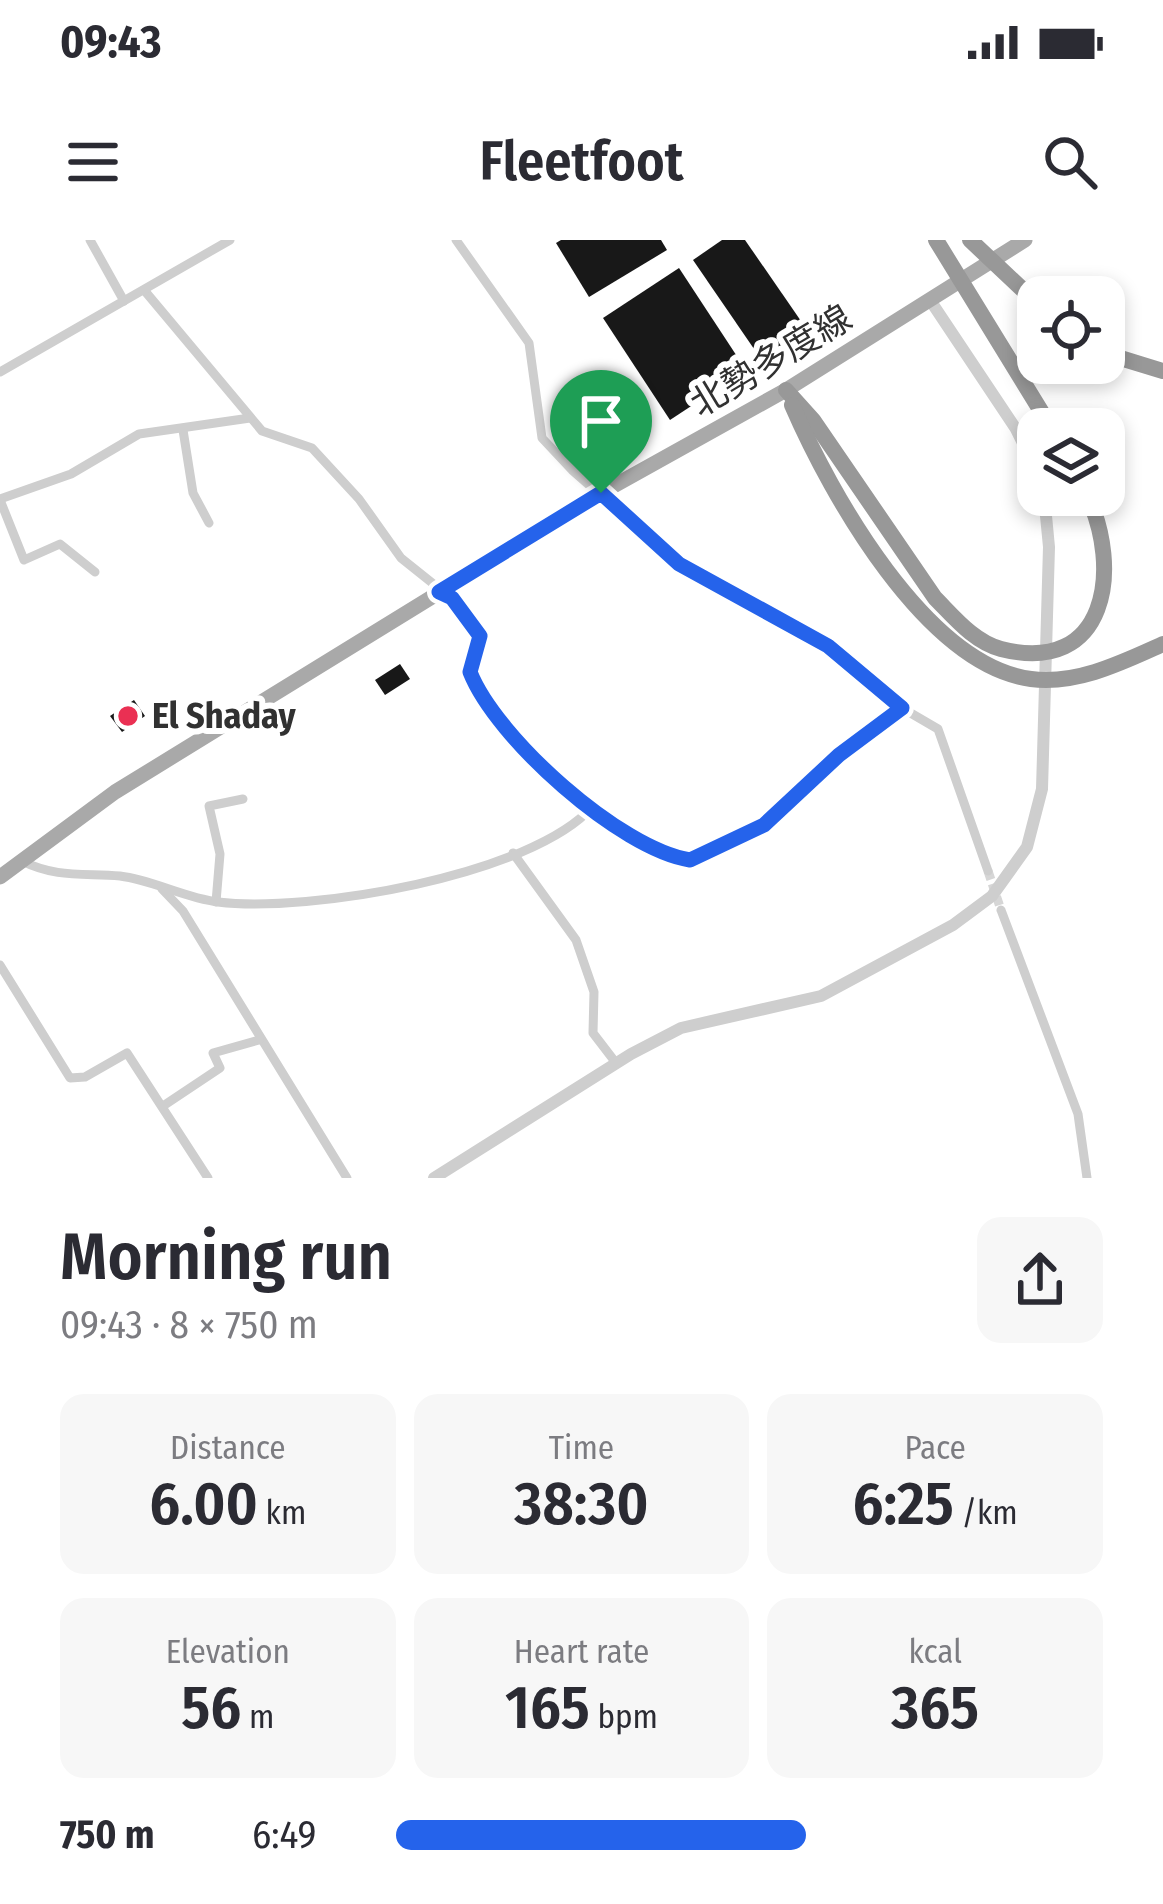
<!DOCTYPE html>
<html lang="en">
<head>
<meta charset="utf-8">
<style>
	body { margin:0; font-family:"Fira Sans Condensed","Noto Sans JP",sans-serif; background:#f7f7f7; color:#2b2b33; height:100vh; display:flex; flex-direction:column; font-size:45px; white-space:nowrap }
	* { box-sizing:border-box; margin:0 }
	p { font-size:39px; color:#7c7c81 }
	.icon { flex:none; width:66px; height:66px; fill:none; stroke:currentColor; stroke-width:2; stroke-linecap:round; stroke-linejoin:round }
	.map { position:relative; height:938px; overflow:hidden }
	.sheet { display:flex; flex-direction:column; background:#fff; flex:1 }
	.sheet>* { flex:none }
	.fabs { position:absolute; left:1017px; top:36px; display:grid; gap:24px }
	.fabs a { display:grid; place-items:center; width:108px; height:108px; border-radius:24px; background:#fff; box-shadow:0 6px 18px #0003; font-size:60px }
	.pin { position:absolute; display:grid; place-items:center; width:102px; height:102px; color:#fff; margin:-123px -51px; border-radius:50% 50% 50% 0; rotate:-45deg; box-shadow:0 0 12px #0007 }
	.pin .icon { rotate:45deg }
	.round { display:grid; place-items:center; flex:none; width:126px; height:126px; border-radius:24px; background:#f7f7f7 }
	.summary { display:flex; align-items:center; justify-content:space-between; height:204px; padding:0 60px }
	h1 { font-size:66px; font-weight:600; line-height:90px }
	.metrics { display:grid; grid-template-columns:repeat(3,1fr); gap:18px; height:204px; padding:12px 60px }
	.metrics div { display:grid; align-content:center; border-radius:24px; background:#f7f7f7; text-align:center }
	.metrics b { font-size:60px; font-weight:600 }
	.metrics small { font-size:33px; font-weight:400 }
	.metrics p { font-size:33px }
	ul { padding:0 60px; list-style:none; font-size:39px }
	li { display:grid; grid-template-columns:192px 144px 1fr; align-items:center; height:90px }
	li i { height:30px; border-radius:15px; background:#2563eb }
	.status { display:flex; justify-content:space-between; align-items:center; height:84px; padding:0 60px; background:#fff; direction:ltr }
	.status svg { height:33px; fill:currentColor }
	header { display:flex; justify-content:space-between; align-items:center; height:156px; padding:0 60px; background:#fff; font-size:54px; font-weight:600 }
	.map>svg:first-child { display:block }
	.building { fill:#181818 }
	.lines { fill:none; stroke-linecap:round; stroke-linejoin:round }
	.minor-tunnel { stroke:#d6d6d6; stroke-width:9; stroke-dasharray:9 4.5; stroke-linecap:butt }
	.minor { stroke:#cecece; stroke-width:9 }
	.tertiary { stroke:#cecece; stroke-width:12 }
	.primary { stroke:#a9a9a9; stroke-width:15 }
	.motorway { stroke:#989898; stroke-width:16 }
	.route-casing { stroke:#fff; stroke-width:24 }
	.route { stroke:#2563eb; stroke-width:15 }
	.poi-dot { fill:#ea3053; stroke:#fff; stroke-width:4.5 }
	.labels { text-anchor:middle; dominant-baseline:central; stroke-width:12; stroke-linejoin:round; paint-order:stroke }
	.street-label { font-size:36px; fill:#313131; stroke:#fff }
	.poi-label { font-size:36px; font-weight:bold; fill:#313131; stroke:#fff; text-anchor:start }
</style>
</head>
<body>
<div class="status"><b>09:43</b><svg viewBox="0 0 49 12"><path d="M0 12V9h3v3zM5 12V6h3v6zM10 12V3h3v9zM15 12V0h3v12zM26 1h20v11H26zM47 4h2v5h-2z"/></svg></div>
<header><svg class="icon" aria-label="menu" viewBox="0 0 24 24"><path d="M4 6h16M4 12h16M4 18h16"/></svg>Fleetfoot<svg class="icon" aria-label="search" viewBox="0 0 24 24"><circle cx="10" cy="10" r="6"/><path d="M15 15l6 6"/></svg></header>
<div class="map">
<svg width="1163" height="938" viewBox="0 0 1163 938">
	<rect width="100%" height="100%" fill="#fff"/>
	<!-- building -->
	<g class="building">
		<path d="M561 0H661L667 10 589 57 556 3Z"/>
		<path d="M722 0H745L812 97 767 128 693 20Z"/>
		<path d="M679 28 746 130 670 180 603 78Z"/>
		<path d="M400 424 410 439 385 455 375 440Z"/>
		<path d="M134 460 145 476 122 492 110 476Z"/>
	</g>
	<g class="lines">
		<!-- minor-tunnel -->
		<path class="minor-tunnel" d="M988 631 1001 670"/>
		<!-- minor -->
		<g class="minor">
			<path d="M90 0 124 61"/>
			<path d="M456 0 529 103 542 198 572 230 679 324 828 406 902 468 938 489 988 631"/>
			<path d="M144 50 262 191 312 208 359 259 401 318 451 358 480 396 471 432C496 498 621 609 690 620L763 585 839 515 902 468"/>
			<path d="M0 132 230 0"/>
			<path d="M183 190 193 253 209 283"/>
			<path d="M0 259 71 234 139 194 250 178"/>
			<path d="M0 260 24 320 60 304 95 332"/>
			<path d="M513 613 576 700 594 752 593 793 616 823"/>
			<path d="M22 621C56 638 84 633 120 636 153 640 185 658 218 662 308 673 532 636 593 566"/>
			<path d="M162 649 183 671 347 938"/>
			<path d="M216 662 220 614 209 566 243 559"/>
			<path d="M1001 670 1078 874 1087 938"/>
			<path d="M0 725 70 838 85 837 127 813 208 938"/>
			<path d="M163 866 220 828 213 813 259 800"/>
		</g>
		<!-- tertiary -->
		<g class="tertiary">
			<path d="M930 60 1016 189 1038 233"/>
			<path d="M434 938 631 814 681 788 821 756 953 685 992 656 1027 607 1042 549 1049 307 1044 255"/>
		</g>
		<!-- primary -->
		<path class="primary" d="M0 637 115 552 601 253 786 150 1025 0"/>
		<!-- motorway -->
		<g class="motorway">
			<path d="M936 0 1052 189"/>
			<path d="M970 0 1038 64"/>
			<path d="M1104 113 1163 131"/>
			<path d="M786 150 813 180 935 358C954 377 974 402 1001 409 1108 436 1122 328 1087 255"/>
			<path d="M792 165C831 255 926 425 1031 439 1077 445 1123 422 1163 404"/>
		</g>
	</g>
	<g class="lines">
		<!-- route casing -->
		<g class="route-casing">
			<path id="route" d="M601 253 679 324 828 406 902 468 839 515 764 585 690 620C620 609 496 498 470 432L480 396 452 358 439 352Z"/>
		</g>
		<!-- route -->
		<use href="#route" class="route"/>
	</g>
	<!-- markers -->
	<circle class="poi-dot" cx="128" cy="476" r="12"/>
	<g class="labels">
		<!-- street labels -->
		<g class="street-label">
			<text transform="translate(771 121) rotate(-31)">北勢多度線</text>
		</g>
		<!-- poi labels -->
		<g class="poi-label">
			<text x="152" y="476">El Shaday</text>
		</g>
	</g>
</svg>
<div class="fabs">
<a><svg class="icon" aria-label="locate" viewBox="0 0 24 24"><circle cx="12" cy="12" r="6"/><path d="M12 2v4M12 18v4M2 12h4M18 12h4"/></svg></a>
<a><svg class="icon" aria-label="layers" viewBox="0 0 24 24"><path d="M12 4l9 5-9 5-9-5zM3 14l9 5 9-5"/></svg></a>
</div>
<div class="pin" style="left:601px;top:253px;background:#1e9e55"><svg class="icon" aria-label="arrive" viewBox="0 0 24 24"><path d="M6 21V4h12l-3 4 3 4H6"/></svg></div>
</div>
<section class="sheet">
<div class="summary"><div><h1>Morning run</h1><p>09:43 · 8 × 750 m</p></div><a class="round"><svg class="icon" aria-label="share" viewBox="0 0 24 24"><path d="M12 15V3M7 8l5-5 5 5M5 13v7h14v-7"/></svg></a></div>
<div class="metrics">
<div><p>Distance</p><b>6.00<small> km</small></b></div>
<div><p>Time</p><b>38:30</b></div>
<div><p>Pace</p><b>6:25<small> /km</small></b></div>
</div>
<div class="metrics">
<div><p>Elevation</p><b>56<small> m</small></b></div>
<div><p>Heart rate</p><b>165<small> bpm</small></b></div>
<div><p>kcal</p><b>365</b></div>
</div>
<ul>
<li><b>750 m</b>6:49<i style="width:58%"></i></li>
</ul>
</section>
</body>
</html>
